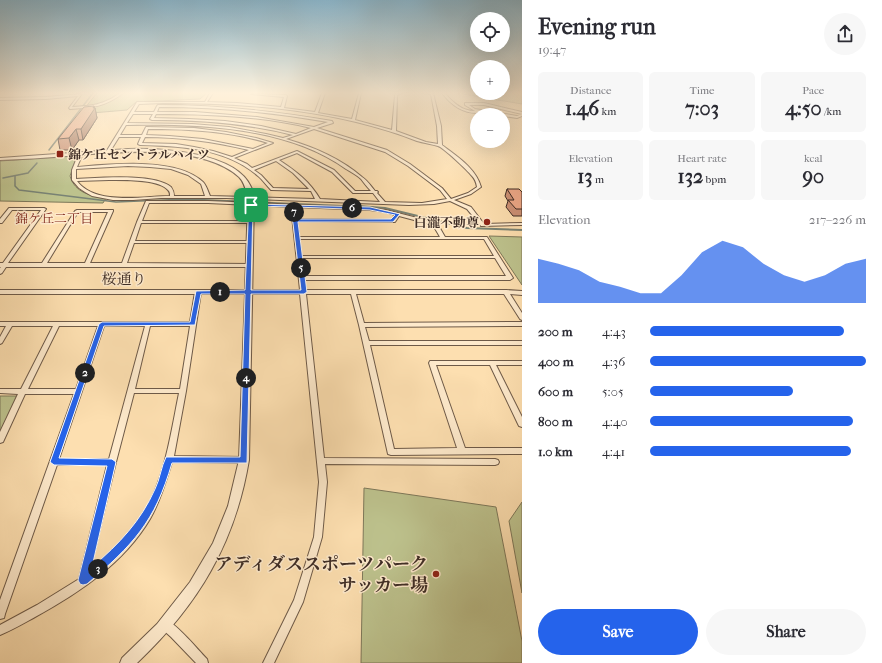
<!DOCTYPE html>
<html lang="en">
<head>
<meta charset="utf-8">
<style>
	body { margin:0; font-family:"IM FELL French Canon","Noto Serif JP",serif; background:#f7f7f7; color:#2b2b33; height:100vh; display:flex; flex-direction:column; font-size:15px; white-space:nowrap }
	* { box-sizing:border-box; margin:0 }
	p { font-size:13px; color:#7c7c81 }
	.icon { flex:none; width:22px; height:22px; fill:none; stroke:currentColor; stroke-width:2; stroke-linecap:round; stroke-linejoin:round }
	.map { position:relative; flex:1; overflow:hidden }
	.panel { display:flex; flex-direction:column; background:#fff; width:360px }
	.panel>* { flex:none }
	.buttons { position:absolute; left:470px; top:12px; display:grid; gap:8px }
	.buttons a { display:grid; place-items:center; width:40px; height:40px; border-radius:50%; background:#fff; box-shadow:0 4px 16px #0002; font-size:20px }
	.pin { position:absolute; display:grid; place-items:center; width:34px; height:34px; color:#fff; margin:-17px; border-radius:8px; box-shadow:0 2px 6px #0006 }
	.km { position:absolute; width:20px; height:20px; margin:-10px; border-radius:50%; background:#222; color:#fff; font-size:11px; line-height:20px; text-align:center }
	.round { display:grid; place-items:center; flex:none; width:42px; height:42px; border-radius:21px; background:#f7f7f7 }
	.overview { display:flex; align-items:center; justify-content:space-between; height:68px; padding:0 16px }
	h1 { font-size:22px; font-weight:700; line-height:30px }
	.metrics { display:grid; grid-template-columns:repeat(3,1fr); gap:6px; height:68px; padding:4px 16px }
	.metrics div { display:grid; align-content:center; border-radius:6px; background:#f7f7f7; text-align:center }
	.metrics b { font-size:20px; font-weight:700 }
	.metrics small { font-size:11px; font-weight:400 }
	.metrics p { font-size:11px }
	.chart { height:112px; padding:8px 16px }
	.chart p { display:flex; justify-content:space-between }
	.chart svg { width:100%; height:72px; margin-top:4px; fill:#2563eb; opacity:.7 }
	.button { display:flex; gap:8px; margin-top:auto; padding:8px 16px }
	.button a { flex:1; height:46px; border-radius:24px; background:#2563eb; color:#fff; font-size:16px; font-weight:700; line-height:46px; text-align:center }
	.button a+a { background:#f7f7f7; color:#2b2b33 }
	ul { padding:0 16px; list-style:none; font-size:13px }
	li { display:grid; grid-template-columns:64px 48px 1fr; align-items:center; height:30px }
	li i { height:10px; border-radius:5px; background:#2563eb }
	main { display:flex; flex:1; min-height:0 }
	.map>svg:first-child { display:block }
	.green { fill:#bdc28d; stroke:#7e785a }
	.lines { fill:none; stroke-linecap:round; stroke-linejoin:round }
	.stream-far1 { stroke:#798375; stroke-width:1.5 }
	.stream { stroke:#798375; stroke-width:2 }
	.minor-casing { stroke:#6e5a48; stroke-width:2 }
	.tertiary-casing { stroke:#6e5a48; stroke-width:2 }
	.minor { fill:#feeacc; fill-rule:evenodd }
	.tertiary { fill:#feeacc; fill-rule:evenodd }
	.wall { fill:#cc9176; stroke:#3e2d26 }
	.shaded-wall { fill:#a67660; stroke:#3e2d26 }
	.building { fill:#eda989; stroke:#3e2d26 }
	.route { fill:#2563eb; stroke:#fff; fill-rule:evenodd }
	.poi-dot { fill:#8f2418; stroke:#feeacc; stroke-width:1.5 }
	.labels { text-anchor:middle; dominant-baseline:central; stroke-width:3; stroke-linejoin:round; paint-order:stroke }
	.far-poi-label { font-size:13px; font-weight:bold; fill:#3e2d26; stroke:#feeacc; text-anchor:start }
	.far-neighbourhood-label { font-size:13px; fill:#7a1f14; stroke:#feeacc }
	.street-label { font-size:15px; fill:#3e2d26; stroke:#feeacc }
	.near-poi-label { font-size:18px; font-weight:bold; fill:#3e2d26; stroke:#feeacc; text-anchor:end }
</style>
</head>
<body>
<main>
<div class="map">
<svg width="522" height="663" viewBox="0 0 522 663">
	<rect width="100%" height="100%" fill="#fddfb0"/>
	<filter id="stains"><feTurbulence type="fractalNoise" baseFrequency=".005" numOctaves="4"/><feColorMatrix values="0 0 0 0 .2 0 0 0 0 .09 0 0 0 0 .02 0 0 0 .5 -.17"/></filter>
	<radialGradient id="worn" r=".72"><stop offset=".6" stop-color="#630" stop-opacity="0"/><stop offset="1" stop-color="#630" stop-opacity=".3"/></radialGradient>
	<!-- green -->
	<g class="green">
		<path d="M97 93H207L200 99 136 102 127 110 80 114Z"/>
		<path d="M457 93H522V104Z"/>
		<path d="M69 156 70 158 76 159 70 176C75 193 91 196 106 198L103 203 0 201V161Z"/>
		<path d="M489 236 522 237V285Z"/>
		<path d="M0 396H18L0 436Z"/>
		<path d="M364 488 496 507 522 641V663H361Z"/>
		<path d="M522 502V593L509 521Z"/>
	</g>
	<g class="lines">
		<!-- stream-far1 -->
		<g class="stream-far1">
			<path d="M49 150 93 93"/>
			<path d="M15 176V186L19 190 116 202 187 199 373 207"/>
			<path d="M3 178 28 173 37 163"/>
		</g>
		<!-- stream -->
		<path class="stream" d="M357 206 385 208 467 228 522 230"/>
		<!-- minor casing -->
		<g class="minor-casing">
			<g id="minor">
				<path d="M120 93H123C105 107 91 108 70 109L69 108 78 96 46 99 0 100V98L46 97 80 94 81 95 72 107C91 106 104 105 120 93Z"/>
				<path d="M210 93H213L207 102 237 103 281 107 284 97 251 94 286 95 287 96 284 108 315 112 322 93H325L318 113 352 119 359 93H361L355 120 392 130 395 95 397 93H402L397 95 396 131 426 142 438 144 437 126 431 94 422 93H433L441 126 442 145C456 156 476 168 481 187L471 194 454 200 471 207 484 224 522 223V225L481 226 467 209 450 201 434 204 409 205 226 198H161L133 200H113L92 196 85 192 79 188 72 180V170L79 153 81 152 83 153 77 167C111 164 177 157 203 182 206 185 208 191 210 196L315 199 311 191 271 190C266 185 263 180 258 176 226 148 180 146 140 145L138 144 141 137H119L109 153 106 152 137 102H205ZM163 103C249 103 337 110 417 141 424 143 431 144 438 146 444 148 467 170 472 176 475 179 476 182 477 187L468 193 451 199 442 188 410 164 387 150 317 128 333 123 332 121C274 111 217 105 158 105L157 106 154 112H134L139 104ZM159 107C216 107 272 112 328 122L314 127 257 117 195 112H157ZM133 114H153L150 119 152 120C200 120 246 123 293 135L283 138 266 134 229 127 192 124 127 123ZM156 114C207 114 261 116 311 128L296 134 261 126 225 121 189 119 154 118ZM126 125C197 124 286 126 346 169 351 172 357 175 361 179 364 183 367 187 371 191H355L334 170 297 151 252 168 247 164 234 158 273 143 256 138 226 132 194 128 146 127 142 135H120ZM148 129C189 129 229 131 268 143L253 149 203 139 169 136 146 135ZM314 129 385 152 408 166 440 190 447 199 422 203 385 202 377 193 378 192 377 191H375C371 186 367 180 362 177 340 158 314 147 286 139ZM145 137C180 137 215 142 249 150L232 157 213 151 194 147 176 144 142 143ZM297 153 332 172 353 193H373L380 202 320 199C310 182 296 171 279 160ZM276 161 293 173 309 189 273 188 261 175 254 170ZM128 166 150 167 171 169 188 175 201 184 205 196H174C174 192 173 190 171 187 154 173 98 178 76 179V169ZM109 180C123 180 159 179 168 190 170 192 170 193 170 196 143 196 96 206 77 181Z"/>
				<path d="M442 93H445C453 103 462 111 475 111L465 105V103H484L522 112V114L484 105H469L475 109 517 116 522 114V116L517 118 478 112 477 113C462 113 451 105 442 93Z"/>
				<path d="M146 201H208L370 208 386 210 437 223 445 237H487L513 278 510 280H304L305 290H506L522 291V295L510 294 522 313V320L520 319 504 294H356L364 323 522 322V326L365 327 369 341H522V345H370L394 449 457 448 429 363 430 361H522V365H496L522 417V427L519 426 518 424 490 365H436L465 448H522V454L391 455 388 454 359 325 351 294H306L324 458 495 459 498 460 499 462 498 464 495 465 325 464 327 482 322 537 303 602 274 663H263L294 600 314 537 319 482 300 294H248L245 292 248 290H300L291 207 208 203H149L142 221H251L253 222 251 223H141L135 241H250L252 242 250 243H134L127 263 251 264 252 265 249 267H6L2 273 0 274V268L1 267H0V263H3L41 210H12L2 223H0V219L9 208H44L46 209 8 263H42L75 211 77 210H113V211L90 263H122L137 222ZM295 207 370 210 386 212 395 215 392 220 297 219ZM78 212H108L85 263H47ZM399 216 433 225 440 237H299L297 221 393 222H395ZM299 239H484L494 256H301ZM302 258H495L506 276H304Z"/>
				<path d="M198 290 201 292 186 391 174 456 244 457 247 458 248 460 247 462 244 463 172 462C166 481 160 502 150 519 124 563 79 593 35 617 24 623 12 630 0 635V625L37 605 79 579 107 465H57L5 614 4 618 0 619V600L74 394H25L3 442 0 443V432L18 394 0 393V389H21L53 326H12L2 343 0 344V337L6 326H0V322H190L195 292ZM59 326H98L76 389H28ZM104 326H145L109 459H59ZM150 326H190L180 389H135ZM134 393H179C171 432 165 478 144 513 130 535 111 554 90 570L116 462Z"/>
				<path d="M166 620C178 625 197 649 207 659L208 663H196L171 637 162 629 161 625 162 621Z"/>
			</g>
		</g>
		<!-- tertiary casing -->
		<g class="tertiary-casing">
			<path id="tertiary" d="M128 149C160 148 236 152 251 187 253 190 253 195 254 199L249 460C235 544 198 605 137 663H120L122 658 157 624 190 582 213 543 228 506 239 460 245 294H0V290H245L248 199C246 191 245 183 239 177 202 143 114 152 67 156 45 158 22 159 0 160V158Z"/>
		</g>
		<!-- minor -->
		<use href="#minor" class="minor"/>
		<!-- tertiary -->
		<use href="#tertiary" class="tertiary"/>
	</g>
	<!-- wall -->
	<g class="wall">
		<path d="M94 108H95L97 118 83 140H79L72 150H60L58 139Z"/>
		<path d="M507 189 522 192V216H513L506 207 508 201 505 196Z"/>
	</g>
	<!-- shaded-wall -->
	<g class="shaded-wall">
		<path d="M94 106 95 109V108L97 118 83 140 81 129Z"/>
		<path d="M76 129 79 140 72 150 69 138Z"/>
	</g>
	<!-- building -->
	<g class="building">
		<path d="M94 106 93 108H95L81 129H76L69 138 58 139 84 107Z"/>
		<path d="M507 189H519L522 192V209H516L508 200H514Z"/>
	</g>
	<!-- sky -->
	<linearGradient id="sky" x2="0" y2="1"><stop stop-color="#8bb8cf"/><stop offset="0.5" stop-color="#fef1db"/><stop offset="1" stop-color="#fef1db" stop-opacity="0"/></linearGradient>
	<rect width="522" height="186" fill="url(#sky)"/>
	<!-- route -->
	<path class="route" d="M249 204 370 207 400 214 393 222H298L307 292 304 294H251L247 463H172C155 522 133 545 87 584L83 585 80 584 78 580 107 466 54 465 50 462 99 324 102 322H190L196 291 245 290ZM253 206 291 207 301 290H251ZM296 207 370 210 395 215 391 219H297ZM201 294H245L240 457H166C161 467 160 479 155 489 141 521 119 544 92 567L116 462 112 459 59 458 104 326 195 325Z"/>
	<!-- markers -->
	<g class="poi-dot">
		<rect x="56" y="150" width="8" height="8" rx="2"/>
		<circle cx="487" cy="222" r="4"/>
		<circle cx="436" cy="574" r="4"/>
	</g>
	<g class="labels">
		<!-- far-poi labels -->
		<g class="far-poi-label">
			<text x="68" y="154">錦ケ丘セントラルハイツ</text>
			<text x="479" y="222" text-anchor="end">白瀧不動尊</text>
		</g>
		<!-- far-neighbourhood labels -->
		<g class="far-neighbourhood-label">
			<text x="54" y="218">錦ケ丘二丁目</text>
		</g>
		<!-- street labels -->
		<g class="street-label">
			<text x="124" y="279">桜通り</text>
		</g>
		<!-- near-poi labels -->
		<g class="near-poi-label">
			<text x="428" y="564">アディダススポーツパーク<tspan x="428" dy="21">サッカー場</tspan></text>
		</g>
	</g>
	<rect width="100%" height="100%" filter="url(#stains)"/>
	<rect width="100%" height="100%" fill="url(#worn)"/>
</svg>
<div class="buttons">
<a><svg class="icon" aria-label="locate" viewBox="0 0 24 24"><circle cx="12" cy="12" r="6"/><path d="M12 2v4M12 18v4M2 12h4M18 12h4"/></svg></a>
<a>+</a>
<a>−</a>
</div>
<div class="pin" style="left:251px;top:205px;background:#1e9e55"><svg class="icon" aria-label="arrive" viewBox="0 0 24 24"><path d="M6 21V4h12l-3 4 3 4H6"/></svg></div>
<b class="km" style="left:220px;top:292px">1</b>
<b class="km" style="left:85px;top:373px">2</b>
<b class="km" style="left:98px;top:569px">3</b>
<b class="km" style="left:246px;top:378px">4</b>
<b class="km" style="left:301px;top:268px">5</b>
<b class="km" style="left:352px;top:208px">6</b>
<b class="km" style="left:294px;top:212px">7</b>
</div>
<section class="panel">
<div class="overview"><div><h1>Evening run</h1><p>19:47</p></div><a class="round"><svg class="icon" aria-label="share" viewBox="0 0 24 24"><path d="M12 15V3M7 8l5-5 5 5M5 13v7h14v-7"/></svg></a></div>
<div class="metrics">
<div><p>Distance</p><b>1.46<small> km</small></b></div>
<div><p>Time</p><b>7:03</b></div>
<div><p>Pace</p><b>4:50<small> /km</small></b></div>
</div>
<div class="metrics">
<div><p>Elevation</p><b>13<small> m</small></b></div>
<div><p>Heart rate</p><b>132<small> bpm</small></b></div>
<div><p>kcal</p><b>90</b></div>
</div>
<div class="chart"><p><span>Elevation</span>217–226 m</p>
<svg viewBox="0 0 160 44" preserveAspectRatio="none"><path d="M0 44V17L10 20L20 24L30 31L40 34L50 38L60 38L70 27L80 13L90 6L100 10L110 20L120 27L130 31L140 27L150 20L160 17V44z"/></svg>
</div>
<ul>
<li><b>200 m</b>4:43<i style="width:90%"></i></li>
<li><b>400 m</b>4:36<i style="width:100%"></i></li>
<li><b>600 m</b>5:05<i style="width:66%"></i></li>
<li><b>800 m</b>4:40<i style="width:94%"></i></li>
<li><b>1.0 km</b>4:41<i style="width:93%"></i></li>
</ul>
<div class="button"><a>Save</a><a>Share</a></div>
</section>
</main>
</body>
</html>
